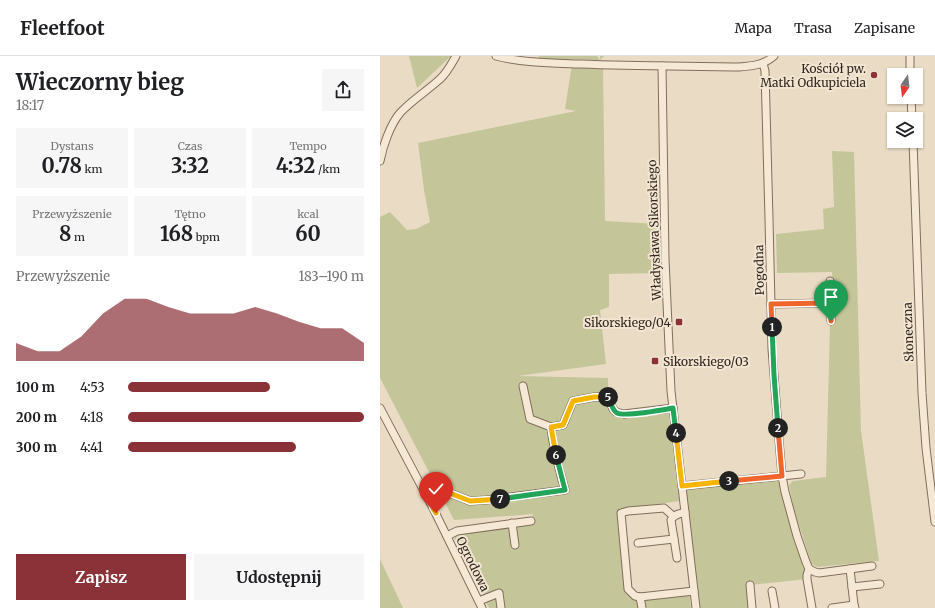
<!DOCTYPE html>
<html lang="pl">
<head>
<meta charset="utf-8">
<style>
	body { margin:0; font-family:Merriweather,serif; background:#f6f6f6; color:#202124; height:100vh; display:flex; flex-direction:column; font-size:15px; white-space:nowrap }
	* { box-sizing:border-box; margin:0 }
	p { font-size:13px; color:#757577 }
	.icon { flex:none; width:22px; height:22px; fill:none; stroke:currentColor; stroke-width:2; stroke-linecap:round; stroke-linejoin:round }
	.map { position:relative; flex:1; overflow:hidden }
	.details { display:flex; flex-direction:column; background:#fff; width:380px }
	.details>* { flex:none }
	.needle { width:26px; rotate:194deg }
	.tools { position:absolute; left:507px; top:12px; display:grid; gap:8px }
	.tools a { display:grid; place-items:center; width:36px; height:36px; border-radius:0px; background:#fff; box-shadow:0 1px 3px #0004; font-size:20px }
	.pin { position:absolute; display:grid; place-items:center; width:34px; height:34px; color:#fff; margin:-41px -17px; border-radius:50% 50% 50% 0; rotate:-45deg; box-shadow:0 0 4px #0007 }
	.pin .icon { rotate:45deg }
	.km { position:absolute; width:20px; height:20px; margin:-10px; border-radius:50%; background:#222; color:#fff; font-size:11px; line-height:20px; text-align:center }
	.round { display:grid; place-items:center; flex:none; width:42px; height:42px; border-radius:0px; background:#f6f6f6 }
	.head { display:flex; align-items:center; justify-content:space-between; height:68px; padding:0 16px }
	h1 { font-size:22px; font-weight:700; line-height:30px }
	.stats { display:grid; grid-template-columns:repeat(3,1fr); gap:6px; height:68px; padding:4px 16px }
	.stats div { display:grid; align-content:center; border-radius:0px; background:#f6f6f6; text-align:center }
	.stats b { font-size:20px; font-weight:700 }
	.stats small { font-size:11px; font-weight:400 }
	.stats p { font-size:11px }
	.chart { height:112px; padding:8px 16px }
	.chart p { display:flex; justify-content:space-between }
	.chart svg { width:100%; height:72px; margin-top:4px; fill:#8b3239; opacity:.7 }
	.primary-button { display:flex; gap:8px; margin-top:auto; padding:8px 16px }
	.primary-button a { flex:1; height:46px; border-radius:0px; background:#8b3239; color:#fff; font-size:16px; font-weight:700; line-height:46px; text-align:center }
	.primary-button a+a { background:#f6f6f6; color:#202124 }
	ul { padding:0 16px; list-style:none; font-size:13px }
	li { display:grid; grid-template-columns:64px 48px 1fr; align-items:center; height:30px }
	li i { height:10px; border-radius:5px; background:#8b3239 }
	header { display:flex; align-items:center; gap:24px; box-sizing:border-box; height:56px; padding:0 20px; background:#fff; border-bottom:1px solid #e0e0e0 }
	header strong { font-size:19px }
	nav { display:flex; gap:22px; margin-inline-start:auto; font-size:14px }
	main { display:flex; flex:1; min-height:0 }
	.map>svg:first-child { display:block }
	.green { fill:#c4c699 }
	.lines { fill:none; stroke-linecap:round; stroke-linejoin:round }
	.street-casing { stroke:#826d5c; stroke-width:9 }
	.street { stroke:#f5e9d6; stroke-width:7 }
	.split-1-casing { stroke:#fff; stroke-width:8 }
	.split-2-casing { stroke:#fff; stroke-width:8 }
	.split-3-casing { stroke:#fff; stroke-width:8 }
	.split-4-casing { stroke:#fff; stroke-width:8 }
	.split-5-casing { stroke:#fff; stroke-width:8 }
	.split-6-casing { stroke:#fff; stroke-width:8 }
	.split-7-casing { stroke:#fff; stroke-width:8 }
	.split-8-casing { stroke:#fff; stroke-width:8 }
	.split-1 { stroke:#f0652b; stroke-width:5 }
	.split-2 { stroke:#22a559; stroke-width:5 }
	.split-3 { stroke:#f0652b; stroke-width:5 }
	.split-4 { stroke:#f5b400; stroke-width:5 }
	.split-5 { stroke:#22a559; stroke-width:5 }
	.split-6 { stroke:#f5b400; stroke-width:5 }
	.split-7 { stroke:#22a559; stroke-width:5 }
	.split-8 { stroke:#f5b400; stroke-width:5 }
	.poi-dot { fill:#8b3239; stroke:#f2e6d2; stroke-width:1.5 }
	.labels { text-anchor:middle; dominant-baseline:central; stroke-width:4; stroke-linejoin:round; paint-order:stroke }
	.poi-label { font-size:12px; fill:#33271f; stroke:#f2e6d2; text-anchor:end }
	.street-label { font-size:12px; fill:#33271f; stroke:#f2e6d2 }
</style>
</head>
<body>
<header>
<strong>Fleetfoot</strong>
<nav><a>Mapa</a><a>Trasa</a><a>Zapisane</a></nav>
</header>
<main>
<section class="details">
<div class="head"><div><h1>Wieczorny bieg</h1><p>18:17</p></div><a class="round"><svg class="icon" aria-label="share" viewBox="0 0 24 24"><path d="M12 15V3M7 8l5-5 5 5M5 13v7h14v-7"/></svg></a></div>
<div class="stats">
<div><p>Dystans</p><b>0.78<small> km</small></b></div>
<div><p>Czas</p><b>3:32</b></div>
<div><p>Tempo</p><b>4:32<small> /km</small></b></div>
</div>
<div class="stats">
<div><p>Przewyższenie</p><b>8<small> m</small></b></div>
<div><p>Tętno</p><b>168<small> bpm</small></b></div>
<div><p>kcal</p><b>60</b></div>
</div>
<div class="chart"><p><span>Przewyższenie</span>183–190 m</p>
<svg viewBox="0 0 160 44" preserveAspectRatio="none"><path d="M0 44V33L10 38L20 38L30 29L40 15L50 6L60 6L70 11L80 15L90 15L100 15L110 11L120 15L130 20L140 24L150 24L160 33V44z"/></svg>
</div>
<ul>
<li><b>100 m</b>4:53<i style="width:60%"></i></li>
<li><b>200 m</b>4:18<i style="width:100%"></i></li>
<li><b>300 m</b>4:41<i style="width:71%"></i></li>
</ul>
<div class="primary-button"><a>Zapisz</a><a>Udostępnij</a></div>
</section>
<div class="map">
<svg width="555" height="552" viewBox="0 0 555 552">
	<rect width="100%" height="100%" fill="#e9dbc4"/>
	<!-- green -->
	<g class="green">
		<path d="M29 0H71L37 32Z"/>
		<path d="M159 0H217L220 4V0H224L220 4 190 3 193 8 223 9 225 165 278 168V217L229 218V251L220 254 226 308 138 320 228 322V341L236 356 288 353 299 445 237 454 248 455 245 456 248 533 255 540 309 536 311 552H109L72 477 151 465 153 458 74 464 0 322V161L10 156 27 174 36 173 50 166 44 134 38 87 196 55 185 53 192 8 158 6Z"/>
		<path d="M452 95 474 96 481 375 499 505 437 511 431 507 413 450 409 429 413 425 446 421 450 269 455 268 452 216 397 217 396 178 444 173 443 153 454 151Z"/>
		<path d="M402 420 426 507 427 523 370 529 372 552H316L302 430Z"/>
		<path d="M0 503 23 552H0Z"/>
	</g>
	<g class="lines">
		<!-- street casing -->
		<g class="street-casing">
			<g id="street">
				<path d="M116 0C143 7 172 7 200 8 253 10 306 10 359 11 372 10 384 9 394 0"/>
				<path d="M530 0V19"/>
				<path d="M383 7 385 15 389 163 392 293 399 384 402 420 405 436 417 480 426 506 429 513 427 519V523L432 552"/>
				<path d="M282 10 285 203 291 335 316 552"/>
				<path d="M531 41 532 63"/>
				<path d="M533 85 542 337 546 392 555 466"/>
				<path d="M0 105C3 90 10 69 20 57 32 44 47 35 60 23 67 17 72 7 76 0"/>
				<path d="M450 225 451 265"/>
				<path d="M391 248 450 247"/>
				<path d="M143 330 150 363 171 371 183 369 193 345 214 341H228L233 353 236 356 244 358 293 352"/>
				<path d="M0 352 53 452 102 552"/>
				<path d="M302 430 421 418"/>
				<path d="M53 452 58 441 67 436 90 445 106 444 185 434C179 413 173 392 171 371"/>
				<path d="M293 460 284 452 248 455 241 457 248 533 255 540 260 541 314 535"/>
				<path d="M132 467 135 489"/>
				<path d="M67 480 77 475 151 465"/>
				<path d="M258 487 294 483"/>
				<path d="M297 502 291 464C294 458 299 458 305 456"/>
				<path d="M429 513 435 516 439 517 492 510"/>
				<path d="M470 513 474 549"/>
				<path d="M370 529 372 552"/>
				<path d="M472 531 500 528"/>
				<path d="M392 535 395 552"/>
				<path d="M260 541 262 552"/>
				<path d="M99 545 119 537 121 552"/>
				<path d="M452 552 474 549 475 552"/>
			</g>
		</g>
		<!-- street -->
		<use href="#street" class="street"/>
	</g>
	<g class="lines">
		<!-- split-1 casing -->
		<g class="split-1-casing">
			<path id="split-1" d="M392 271 391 248 450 247 451 265"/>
		</g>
		<!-- split-2 casing -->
		<g class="split-2-casing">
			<path id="split-2" d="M392 271 394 319 398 372"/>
		</g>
		<!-- split-3 casing -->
		<g class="split-3-casing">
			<path id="split-3" d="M349 425 402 420 398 372"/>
		</g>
		<!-- split-4 casing -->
		<g class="split-4-casing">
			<path id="split-4" d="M296 377 302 430 349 425"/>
		</g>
		<!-- split-5 casing -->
		<g class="split-5-casing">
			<path id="split-5" d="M228 341C231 345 231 353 237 357 245 361 282 354 293 352L296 377"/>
		</g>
		<!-- split-6 casing -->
		<g class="split-6-casing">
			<path id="split-6" d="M176 399 171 371 183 369 193 345 214 341H228"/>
		</g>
		<!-- split-7 casing -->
		<g class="split-7-casing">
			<path id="split-7" d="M120 443 185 434 176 399"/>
		</g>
		<!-- split-8 casing -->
		<g class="split-8-casing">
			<path id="split-8" d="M56 457 53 452 58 441 67 436 90 445 106 444 120 443"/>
		</g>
		<!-- split-1 -->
		<use href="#split-1" class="split-1"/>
		<!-- split-2 -->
		<use href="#split-2" class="split-2"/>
		<!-- split-3 -->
		<use href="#split-3" class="split-3"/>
		<!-- split-4 -->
		<use href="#split-4" class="split-4"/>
		<!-- split-5 -->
		<use href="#split-5" class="split-5"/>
		<!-- split-6 -->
		<use href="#split-6" class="split-6"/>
		<!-- split-7 -->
		<use href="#split-7" class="split-7"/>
		<!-- split-8 -->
		<use href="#split-8" class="split-8"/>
	</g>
	<!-- markers -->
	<g class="poi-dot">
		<circle cx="494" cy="19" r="4"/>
		<rect x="295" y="262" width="8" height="8" rx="2"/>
		<rect x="271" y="301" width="8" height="8" rx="2"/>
	</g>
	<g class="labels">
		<!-- poi labels -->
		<g class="poi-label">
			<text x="486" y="12">Kościół pw.<tspan x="486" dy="14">Matki Odkupiciela</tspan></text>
			<text x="291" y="266">Sikorskiego/04</text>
			<text x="283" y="305" text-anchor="start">Sikorskiego/03</text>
		</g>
		<!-- street labels -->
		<g class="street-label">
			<text transform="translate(274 174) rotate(-92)">Władysława Sikorskiego</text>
			<text transform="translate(379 214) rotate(-91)">Pogodna</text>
			<text transform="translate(528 276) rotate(-92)">Słoneczna</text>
			<text transform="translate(93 508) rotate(64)">Ogrodowa</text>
		</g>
	</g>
</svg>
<div class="tools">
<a><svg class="needle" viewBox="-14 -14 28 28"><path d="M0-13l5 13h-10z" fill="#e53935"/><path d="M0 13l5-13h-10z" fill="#757577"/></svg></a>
<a><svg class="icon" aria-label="layers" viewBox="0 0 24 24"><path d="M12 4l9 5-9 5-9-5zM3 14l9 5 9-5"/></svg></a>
</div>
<div class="pin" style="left:451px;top:265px;background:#1e9e55"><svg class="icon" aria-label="arrive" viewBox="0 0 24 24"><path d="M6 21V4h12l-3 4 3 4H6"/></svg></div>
<div class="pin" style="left:56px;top:457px;background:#d93025"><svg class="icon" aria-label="check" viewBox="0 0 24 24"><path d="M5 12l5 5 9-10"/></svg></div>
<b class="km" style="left:392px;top:271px">1</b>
<b class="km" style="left:398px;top:372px">2</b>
<b class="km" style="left:349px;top:425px">3</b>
<b class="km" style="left:296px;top:377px">4</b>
<b class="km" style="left:228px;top:341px">5</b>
<b class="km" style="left:176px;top:399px">6</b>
<b class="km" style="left:120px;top:443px">7</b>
</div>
</main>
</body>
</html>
